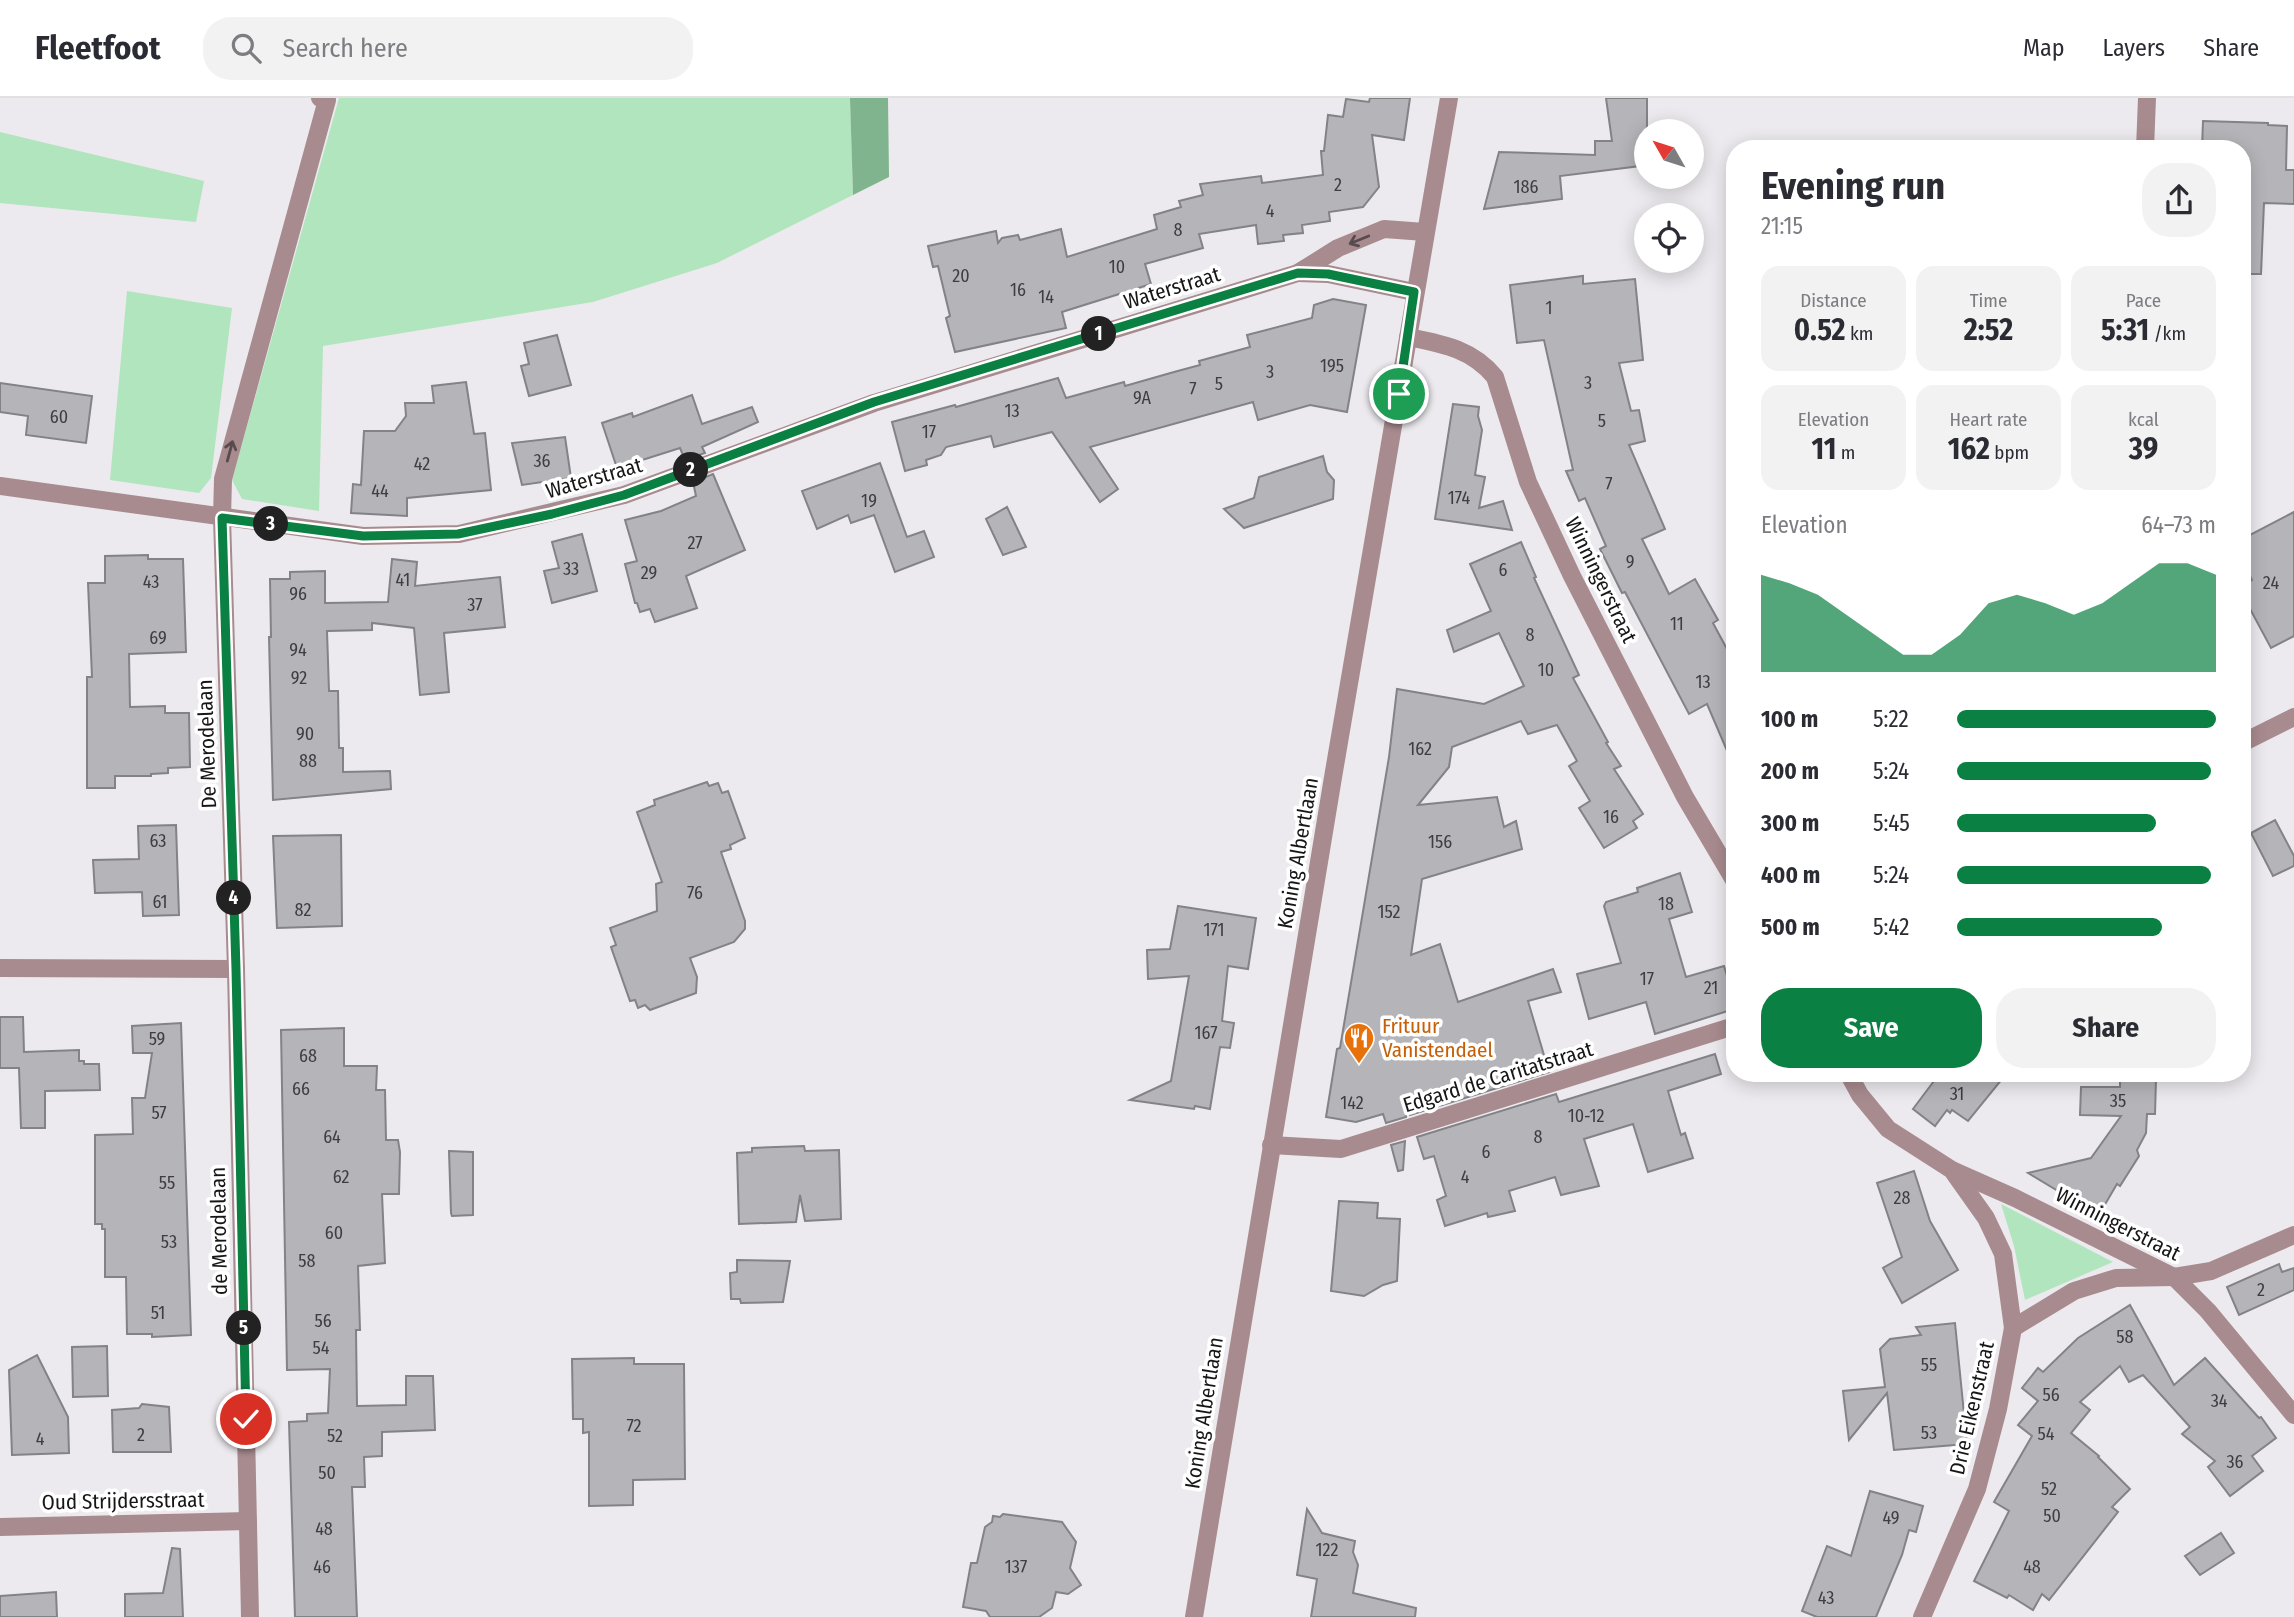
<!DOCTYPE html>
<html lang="en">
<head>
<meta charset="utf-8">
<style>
	body { margin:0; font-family:"Fira Sans Condensed",sans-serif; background:#f2f2f3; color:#2b2b33; height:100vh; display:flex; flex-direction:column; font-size:26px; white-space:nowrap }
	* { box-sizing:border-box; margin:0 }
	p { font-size:23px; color:#7c7c81 }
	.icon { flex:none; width:38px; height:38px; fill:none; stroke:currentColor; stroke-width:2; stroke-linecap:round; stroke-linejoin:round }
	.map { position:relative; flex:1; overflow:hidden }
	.details { position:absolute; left:1726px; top:42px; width:525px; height:942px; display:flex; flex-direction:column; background:#fff; border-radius:28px; box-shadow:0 4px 18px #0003 }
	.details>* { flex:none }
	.needle { width:46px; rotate:309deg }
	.tools { position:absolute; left:1634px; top:21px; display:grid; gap:14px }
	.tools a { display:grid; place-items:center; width:70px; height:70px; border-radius:50%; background:#fff; box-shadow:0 4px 18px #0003; font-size:35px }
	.pin { position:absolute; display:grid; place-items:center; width:60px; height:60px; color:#fff; margin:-30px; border:4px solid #fff; border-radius:50%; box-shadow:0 2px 7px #0007 }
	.km { position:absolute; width:35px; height:35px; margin:-18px; border-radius:50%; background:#222; color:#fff; font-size:19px; line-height:35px; text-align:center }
	.round { display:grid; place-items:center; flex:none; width:74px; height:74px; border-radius:28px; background:#f2f2f3 }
	.overview { display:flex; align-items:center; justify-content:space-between; height:119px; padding:0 35px }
	h1 { font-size:38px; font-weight:700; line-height:52px }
	.stats { display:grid; grid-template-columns:repeat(3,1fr); gap:10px; height:119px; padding:7px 35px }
	.stats div { display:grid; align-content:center; border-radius:18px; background:#f2f2f3; text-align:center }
	.stats b { font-size:30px; font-weight:700 }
	.stats small { font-size:19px; font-weight:400 }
	.stats p { font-size:19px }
	.chart { height:196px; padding:14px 35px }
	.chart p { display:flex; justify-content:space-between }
	.chart svg { width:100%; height:126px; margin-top:7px; fill:#0b8043; opacity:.7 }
	.button { display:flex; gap:14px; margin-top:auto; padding:14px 35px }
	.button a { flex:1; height:80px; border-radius:28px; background:#0b8043; color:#fff; font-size:28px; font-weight:700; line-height:80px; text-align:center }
	.button a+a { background:#f2f2f3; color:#2b2b33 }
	ul { padding:0 35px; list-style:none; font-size:23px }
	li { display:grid; grid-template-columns:112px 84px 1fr; align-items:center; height:52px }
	li i { height:18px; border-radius:9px; background:#0b8043 }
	header { display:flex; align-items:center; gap:42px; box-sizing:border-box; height:98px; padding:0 35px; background:#fff; border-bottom:2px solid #e1e1e2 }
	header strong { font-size:33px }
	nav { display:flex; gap:38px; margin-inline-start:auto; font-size:24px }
	.search { width:490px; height:63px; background:#f2f2f3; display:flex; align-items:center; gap:18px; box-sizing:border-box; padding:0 24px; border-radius:28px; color:#7c7c81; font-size:26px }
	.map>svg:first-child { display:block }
	.green { fill:#b1e5be }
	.forest { fill:#7fb48e }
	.building { fill:#b5b5b9; stroke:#828287; stroke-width:2 }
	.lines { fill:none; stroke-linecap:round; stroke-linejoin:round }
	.minor { stroke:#a88b8f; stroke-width:18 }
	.tertiary { stroke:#a88b8f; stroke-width:18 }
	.oneway { stroke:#584b4d }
	.route-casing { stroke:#fff; stroke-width:14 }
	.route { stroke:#0b8043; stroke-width:9 }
	.labels { text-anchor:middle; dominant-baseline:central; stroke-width:7; stroke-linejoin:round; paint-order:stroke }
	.number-label { font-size:18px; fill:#3e3e40 }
	.street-label { font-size:21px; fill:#171617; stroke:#fff }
	.food-label { font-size:21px; fill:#c56008; stroke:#fff; text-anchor:start }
</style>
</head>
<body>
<header>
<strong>Fleetfoot</strong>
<div class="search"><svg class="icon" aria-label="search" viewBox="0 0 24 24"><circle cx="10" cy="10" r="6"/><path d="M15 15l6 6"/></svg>Search here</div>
<nav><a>Map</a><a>Layers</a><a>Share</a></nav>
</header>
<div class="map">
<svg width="2294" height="1519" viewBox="0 0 2294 1519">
	<rect width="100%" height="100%" fill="#eceaee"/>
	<!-- green -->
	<g class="green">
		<path d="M339 0H850L853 97 717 165 593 204 323 248 319 413 242 401 232 382Z"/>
		<path d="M0 34 204 83 196 124 0 105Z"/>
		<path d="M127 193 232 210 211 380 199 395 110 382Z"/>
		<path d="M2001 1106 2113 1164 2025 1202 2014 1148Z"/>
	</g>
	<!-- forest -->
	<path class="forest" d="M850 0H888L889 79 853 97Z"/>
	<!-- building -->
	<g class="building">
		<path d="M1370 0H1410L1404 42 1372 37 1379 89 1363 109 1329 114 1330 123 1302 127 1303 135 1283 137 1284 143 1258 146 1256 127 1199 136 1203 150 1145 166 1151 186 1062 214 1066 230 955 254 946 220 950 218 938 168 933 169 928 148 996 133 998 145 1002 140 1018 137 1020 142 1061 131 1067 159 1157 131 1154 117 1181 109 1179 103 1203 97 1200 86 1261 78 1262 85 1323 77 1321 53H1324L1328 17 1343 19 1346 1 1369 4Z"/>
		<path d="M1606 0H1647V62H1640V68L1560 78 1562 101 1484 111 1499 54 1595 57V43H1612Z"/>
		<path d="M2203 23 2268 25V27L2287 28 2286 72H2294V106L2264 105 2261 176H2242V51H2202Z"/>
		<path d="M1583 178V186L1635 181 1643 262 1619 265 1631 313 1639 312 1645 343 1629 347 1665 431 1642 441 1669 496 1695 481 1718 522 1713 525 1734 564V669L1707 606 1689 616 1625 494 1622 495 1600 451 1606 448 1585 400 1579 403 1566 373 1573 372 1544 242 1517 245 1510 187Z"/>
		<path d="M1333 201 1366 207 1347 314 1310 307 1258 322 1253 304 1090 349 1118 391 1100 404 1052 334 994 349 991 338 946 349 941 357 926 362 927 367 905 373 892 324 955 307 956 309 1058 280 1066 300 1124 284 1125 288 1174 274 1200 267 1199 263 1250 249 1247 237 1312 220 1314 207Z"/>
		<path d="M557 237 571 287 529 298 521 268 529 266 524 245Z"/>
		<path d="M466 284 474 336 485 335 491 392 407 400V418L351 415 353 386 361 387 364 333H395L406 318 405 305H434L432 288Z"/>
		<path d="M0 285 92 298 86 345 26 337 28 318 0 314Z"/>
		<path d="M692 297 702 326 752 309 758 324 702 349 705 355 685 362 680 350 617 370 602 325 632 315 633 319Z"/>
		<path d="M1453 306 1479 309 1478 318 1482 332 1475 377 1485 379 1479 410 1503 403 1512 432 1435 421Z"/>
		<path d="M565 339 571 380 522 387 512 345Z"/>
		<path d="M1323 358 1327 374 1334 382 1333 401 1244 430 1224 411 1254 400 1259 379Z"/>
		<path d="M880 365 907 439 924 433 934 459 895 474 874 417 851 425 848 417 817 431 802 393Z"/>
		<path d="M713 376 745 452 686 478 697 510 655 524 650 511 640 514 637 505H635L625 466 637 463 625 422 661 413 696 398 693 384Z"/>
		<path d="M1007 409 1026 449 1003 457 986 421Z"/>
		<path d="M2294 414V538L2271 550 2242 496V488L2252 482 2242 462V441Z"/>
		<path d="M582 436 597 493 552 505 544 473 559 470 552 444Z"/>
		<path d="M1521 444 1536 479 1534 480 1579 577 1573 580 1608 644 1606 645 1621 668 1614 671 1643 716 1633 723 1637 730 1604 750 1579 710 1590 703 1569 668 1577 663 1557 627 1528 636 1521 623 1452 649 1449 669 1418 707 1497 699 1504 729 1516 723 1522 751 1422 781 1411 857 1440 846 1458 904 1553 871 1561 894 1528 903 1549 974 1410 1017 1407 1007 1406 1019 1386 1025 1383 1016 1356 1024 1326 1019 1337 951 1340 950 1389 659 1397 591 1484 606 1524 588 1499 535 1454 554 1447 532 1491 513 1470 466Z"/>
		<path d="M148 457V461H183L186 554 129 556 130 609 165 608V615H189L190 669 168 670V675L151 676V678H115V690H87V579H92L88 485H105V458Z"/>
		<path d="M392 461 417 464 415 488 500 479 505 529 444 535 449 594 420 597 414 530 372 525V532L327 533 329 593H338L339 650H343V674L390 673 391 691 273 702 269 539H271L270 481H290V474L325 473V505L388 504Z"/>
		<path d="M707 684 709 688 718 685 722 695 728 693 745 740 730 747 731 751 721 754 745 823V831L734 844 690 860 697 879 696 895 650 912 645 907 638 910 635 902 630 903 611 849 616 847 610 830 657 813 656 786 662 784 637 714 655 707 654 702Z"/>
		<path d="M2275 722 2294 758V768L2273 778 2251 735Z"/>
		<path d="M176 727 179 817 143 818 142 794 95 795 93 762 139 761 138 728Z"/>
		<path d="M341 737 342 828 277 830 273 738Z"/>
		<path d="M1680 775 1692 814 1669 821 1686 879 1724 868 1734 901V911L1655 936 1646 904 1589 921 1577 876 1621 865 1604 808 1606 804 1638 794 1637 790Z"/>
		<path d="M1178 808 1256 820 1248 871 1228 868 1222 923 1234 925 1230 950 1220 949 1210 1011 1195 1008 1194 1011 1130 1002 1171 983 1189 878 1148 881 1147 852 1170 851Z"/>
		<path d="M0 919H23L24 954 79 952V963H84V966H99L100 992 45 993V1030H21L19 970H0Z"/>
		<path d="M181 925 191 1237 152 1239V1236H127L126 1179H105V1131H102V1126H95V1037L133 1036 132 1000H145L152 955H133L132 928Z"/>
		<path d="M344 930V968H377L376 992H385L386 1042H398L400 1054 399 1096H382L385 1165 358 1168 360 1232H356L357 1308 406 1307V1278H433L435 1332 382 1334V1358L364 1359 365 1389H352L357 1519H295L289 1324 307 1323V1316L328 1315 330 1271 287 1272 281 932Z"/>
		<path d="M1715 956 1721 976 1668 993 1681 1037 1685 1035 1693 1060 1648 1074 1633 1026 1584 1041 1599 1088 1561 1097 1555 1079 1509 1093 1515 1113 1488 1119 1487 1115 1445 1128 1437 1102 1446 1098 1434 1058 1424 1061 1417 1039 1556 996 1559 1004Z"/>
		<path d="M1940 975H2007L1968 1023 1952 1012 1950 1015 1947 1012 1935 1028 1913 1011Z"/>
		<path d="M2120 980 2156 981 2155 1016H2147L2146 1035 2137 1052 2139 1058 2120 1088 2117 1086 2100 1115 2093 1114 2028 1075 2091 1060 2121 1018 2080 1017 2081 989H2120Z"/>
		<path d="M1405 1043 1403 1072 1398 1073 1391 1047Z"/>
		<path d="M804 1048 805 1053 839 1052 841 1121 805 1123 800 1097 796 1124 739 1126 737 1055 752 1054V1050Z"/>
		<path d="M449 1053 473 1054V1117L452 1118 451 1115Z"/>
		<path d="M1914 1073 1930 1123 1958 1172 1902 1205 1883 1170 1902 1159 1877 1085Z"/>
		<path d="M1339 1103 1378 1105 1377 1120 1400 1121 1397 1183 1383 1187 1364 1198 1331 1193Z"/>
		<path d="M737 1162 790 1163 783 1204 741 1205 740 1201H731L730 1175 737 1174Z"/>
		<path d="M2279 1166 2282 1174 2294 1170V1192L2239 1217 2227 1189Z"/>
		<path d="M2130 1207 2174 1287 2205 1260 2259 1320 2261 1319 2276 1340 2252 1358 2263 1373 2230 1398 2208 1369 2215 1363 2182 1336 2190 1329 2143 1277 2129 1284 2120 1268 2080 1304 2090 1312 2071 1335 2099 1358 2098 1359 2130 1391 2112 1409 2118 1414 2049 1502 2042 1496 2033 1512 2009 1497 2007 1500 1974 1483 2009 1413 1994 1404 2032 1338 2018 1327 2038 1303 2022 1290 2038 1270 2043 1274 2078 1240Z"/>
		<path d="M1955 1225 1967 1346 1894 1352 1887 1295 1849 1342 1843 1293 1885 1289 1880 1251 1890 1241 1921 1237 1916 1229Z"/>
		<path d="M107 1248 108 1298 73 1299 72 1249Z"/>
		<path d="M37 1257 68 1319 69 1355 12 1357 9 1272Z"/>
		<path d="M634 1260V1266H684L685 1381 633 1382V1407L589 1408V1334L583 1335V1321H573L572 1261Z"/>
		<path d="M142 1306 169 1309 171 1354H113L112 1312 139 1310Z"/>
		<path d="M1870 1393 1923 1408 1916 1434 1909 1432 1902 1457 1876 1519H1817L1802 1513 1827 1448 1851 1458Z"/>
		<path d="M1307 1411 1322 1435 1355 1443 1353 1454 1358 1467 1353 1495 1416 1510 1415 1519H1311L1317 1481 1297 1477Z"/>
		<path d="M1003 1416 1062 1424 1076 1444 1070 1470 1081 1487 1068 1496 1056 1494 1052 1510 1039 1519H990L986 1513 963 1509 971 1465H977L985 1429 992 1424 993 1418 1000 1419Z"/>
		<path d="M2221 1435 2234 1455 2200 1477 2185 1458Z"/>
		<path d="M172 1450 180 1451 183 1519H125V1496L163 1495Z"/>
		<path d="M56 1494 57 1519H0V1498Z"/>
	</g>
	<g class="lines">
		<!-- minor -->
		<g class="minor">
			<path d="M2145 51 2147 0"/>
			<path d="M1298 175 1328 176 1414 194"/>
			<path d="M1408 239C1443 246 1472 251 1495 279L1528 384 1572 478 1685 699 1734 782"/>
			<path d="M0 388 363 438 459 436 624 397 874 305 1298 175 1338 150 1384 131 1425 134"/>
			<path d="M2242 645 2294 619"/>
			<path d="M0 870 236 871"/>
			<path d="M1848 975 1860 997 1888 1031 1952 1072 1986 1120 2003 1156 2013 1230 1998 1311 1977 1391 1922 1519"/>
			<path d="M1271 1047 1341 1051 1734 928"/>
			<path d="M1954 1073 2015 1100 2174 1179 2208 1213 2294 1317"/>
			<path d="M2013 1230 2074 1193 2116 1180 2174 1179 2211 1173 2294 1137"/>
			<path d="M0 1429 248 1423"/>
			<path d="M250 1519 236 871 222 420 223 381 327 2 320 0"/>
		</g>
		<!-- tertiary -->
		<path class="tertiary" d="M1194 1519C1277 1012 1361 506 1449 0"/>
	</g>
	<!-- one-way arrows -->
	<defs><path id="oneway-shaft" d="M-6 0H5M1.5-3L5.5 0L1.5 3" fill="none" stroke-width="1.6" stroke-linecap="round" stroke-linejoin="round" transform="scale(1.75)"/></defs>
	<g class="oneway">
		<use href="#oneway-shaft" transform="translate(1359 142) rotate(158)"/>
		<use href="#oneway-shaft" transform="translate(230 353) rotate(-75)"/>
	</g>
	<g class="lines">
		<!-- route casing -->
		<g class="route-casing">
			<path id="route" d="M246 1321 236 871 222 420 363 438 458 436 552 416 624 397 874 304 1298 175 1328 176 1414 194 1399 296"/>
		</g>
		<!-- route -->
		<use href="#route" class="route"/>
	</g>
	<!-- icons -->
	<defs>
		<g id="restaurant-pin" transform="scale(1.575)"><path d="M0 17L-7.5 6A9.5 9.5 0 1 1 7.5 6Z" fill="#e8710a" stroke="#fff"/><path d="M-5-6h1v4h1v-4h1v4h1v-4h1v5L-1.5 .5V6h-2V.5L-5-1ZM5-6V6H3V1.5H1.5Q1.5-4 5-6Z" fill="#fff"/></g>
	</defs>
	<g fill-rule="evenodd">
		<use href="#restaurant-pin" x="1359" y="940"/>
	</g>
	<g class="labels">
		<!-- number labels -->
		<g class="number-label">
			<text x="1338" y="87">2</text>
			<text x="1526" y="89">186</text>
			<text x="1270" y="113">4</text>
			<text x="1178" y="132">8</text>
			<text x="1117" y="169">10</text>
			<text x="961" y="178">20</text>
			<text x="1018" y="192">16</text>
			<text x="1046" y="199">14</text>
			<text x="1549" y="210">1</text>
			<text x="1332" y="268">195</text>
			<text x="1270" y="274">3</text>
			<text x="1588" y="285">3</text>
			<text x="1219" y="286">5</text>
			<text x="1193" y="291">7</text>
			<text x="1142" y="300">9A</text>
			<text x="1012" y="313">13</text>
			<text x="59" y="319">60</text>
			<text x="1602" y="323">5</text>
			<text x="929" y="334">17</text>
			<text x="542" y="363">36</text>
			<text x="422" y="366">42</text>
			<text x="1609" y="386">7</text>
			<text x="380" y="393">44</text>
			<text x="1459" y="400">174</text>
			<text x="869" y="403">19</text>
			<text x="695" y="445">27</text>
			<text x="1630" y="464">9</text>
			<text x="571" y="471">33</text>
			<text x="1503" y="472">6</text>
			<text x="649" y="475">29</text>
			<text x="403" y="482">41</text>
			<text x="151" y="484">43</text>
			<text x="2271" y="485">24</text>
			<text x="298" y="496">96</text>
			<text x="475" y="507">37</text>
			<text x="1677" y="526">11</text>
			<text x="1530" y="537">8</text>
			<text x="158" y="540">69</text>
			<text x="298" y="552">94</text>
			<text x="1546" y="572">10</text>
			<text x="299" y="580">92</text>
			<text x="1703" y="584">13</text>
			<text x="305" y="636">90</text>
			<text x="1420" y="651">162</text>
			<text x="308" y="663">88</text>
			<text x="1611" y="719">16</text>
			<text x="158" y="743">63</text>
			<text x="1440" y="744">156</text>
			<text x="695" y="795">76</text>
			<text x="160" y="804">61</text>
			<text x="1666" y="806">18</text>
			<text x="303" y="812">82</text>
			<text x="1389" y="814">152</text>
			<text x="1214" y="832">171</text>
			<text x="1647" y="881">17</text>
			<text x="1711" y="890">21</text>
			<text x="1206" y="935">167</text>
			<text x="157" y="941">59</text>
			<text x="308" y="958">68</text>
			<text x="301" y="991">66</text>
			<text x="1957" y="996">31</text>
			<text x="2118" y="1003">35</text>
			<text x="1352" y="1005">142</text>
			<text x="159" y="1015">57</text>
			<text x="1586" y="1018">10-12</text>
			<text x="332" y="1039">64</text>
			<text x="1538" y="1039">8</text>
			<text x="1486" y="1054">6</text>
			<text x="341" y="1079">62</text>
			<text x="1465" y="1079">4</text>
			<text x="167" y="1085">55</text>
			<text x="1902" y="1100">28</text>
			<text x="334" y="1135">60</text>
			<text x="169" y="1144">53</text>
			<text x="307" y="1163">58</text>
			<text x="2261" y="1192">2</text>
			<text x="158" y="1215">51</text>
			<text x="323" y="1223">56</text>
			<text x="2125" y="1239">58</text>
			<text x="321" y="1250">54</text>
			<text x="1929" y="1267">55</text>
			<text x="2051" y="1297">56</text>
			<text x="2219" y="1303">34</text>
			<text x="634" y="1328">72</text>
			<text x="1929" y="1335">53</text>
			<text x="2046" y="1336">54</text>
			<text x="141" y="1337">2</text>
			<text x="335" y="1338">52</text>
			<text x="40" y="1341">4</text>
			<text x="2235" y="1364">36</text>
			<text x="327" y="1375">50</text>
			<text x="2049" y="1391">52</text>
			<text x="2052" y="1418">50</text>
			<text x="1891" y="1420">49</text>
			<text x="324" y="1431">48</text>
			<text x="1327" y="1452">122</text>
			<text x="322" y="1469">46</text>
			<text x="1016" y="1469">137</text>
			<text x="2032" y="1469">48</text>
			<text x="1826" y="1500">43</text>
		</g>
		<!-- street labels -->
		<g class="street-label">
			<text transform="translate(1172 190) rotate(-17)">Waterstraat</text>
			<text transform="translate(594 380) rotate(-16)">Waterstraat</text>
			<text transform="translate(1601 482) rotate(64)">Winningerstraat</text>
			<text transform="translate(207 646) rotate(-92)">De Merodelaan</text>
			<text transform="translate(1298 755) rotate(-80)">Koning Albertlaan</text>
			<text transform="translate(1498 979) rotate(-17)">Edgard de Caritatstraat</text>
			<text transform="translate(2118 1126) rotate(27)">Winningerstraat</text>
			<text transform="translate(219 1133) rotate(-91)">de Merodelaan</text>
			<text transform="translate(1972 1310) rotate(-77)">Drie Eikenstraat</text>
			<text transform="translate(1204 1315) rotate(-81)">Koning Albertlaan</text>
			<text transform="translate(123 1403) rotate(-1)">Oud Strijdersstraat</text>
		</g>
		<!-- food labels -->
		<g class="food-label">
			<text x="1382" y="928">Frituur<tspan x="1382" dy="24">Vanistendael</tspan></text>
		</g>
	</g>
</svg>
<div class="tools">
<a><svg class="needle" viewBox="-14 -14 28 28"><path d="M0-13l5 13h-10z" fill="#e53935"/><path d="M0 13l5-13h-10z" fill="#7c7c81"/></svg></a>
<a><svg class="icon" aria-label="locate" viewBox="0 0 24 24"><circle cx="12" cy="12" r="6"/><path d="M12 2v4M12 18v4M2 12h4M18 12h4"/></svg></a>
</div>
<div class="pin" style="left:1399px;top:296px;background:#1e9e55"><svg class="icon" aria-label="arrive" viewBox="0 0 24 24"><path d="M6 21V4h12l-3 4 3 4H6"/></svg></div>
<div class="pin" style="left:246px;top:1321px;background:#d93025"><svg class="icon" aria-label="check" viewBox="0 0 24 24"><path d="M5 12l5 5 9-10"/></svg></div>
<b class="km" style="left:1099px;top:236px">1</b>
<b class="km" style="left:691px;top:372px">2</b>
<b class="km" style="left:271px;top:426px">3</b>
<b class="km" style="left:234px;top:800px">4</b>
<b class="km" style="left:244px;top:1230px">5</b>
<section class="details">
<div class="overview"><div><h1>Evening run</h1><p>21:15</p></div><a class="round"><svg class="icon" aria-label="share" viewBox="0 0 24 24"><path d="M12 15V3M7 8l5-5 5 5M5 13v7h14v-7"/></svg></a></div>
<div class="stats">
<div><p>Distance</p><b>0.52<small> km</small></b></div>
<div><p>Time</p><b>2:52</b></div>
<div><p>Pace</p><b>5:31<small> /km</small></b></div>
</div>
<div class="stats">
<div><p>Elevation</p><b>11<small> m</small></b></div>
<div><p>Heart rate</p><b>162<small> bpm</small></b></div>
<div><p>kcal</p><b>39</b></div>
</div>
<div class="chart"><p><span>Elevation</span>64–73 m</p>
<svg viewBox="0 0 160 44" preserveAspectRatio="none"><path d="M0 44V10L10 13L20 17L30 24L40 31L50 38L60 38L70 31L80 20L90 17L100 20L110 24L120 20L130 13L140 6L150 6L160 10V44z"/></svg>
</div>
<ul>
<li><b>100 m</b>5:22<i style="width:100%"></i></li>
<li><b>200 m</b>5:24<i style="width:98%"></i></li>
<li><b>300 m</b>5:45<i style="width:77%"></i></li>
<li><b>400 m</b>5:24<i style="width:98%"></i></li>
<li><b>500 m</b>5:42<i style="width:79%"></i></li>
</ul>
<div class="button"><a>Save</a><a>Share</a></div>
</section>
</div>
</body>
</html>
